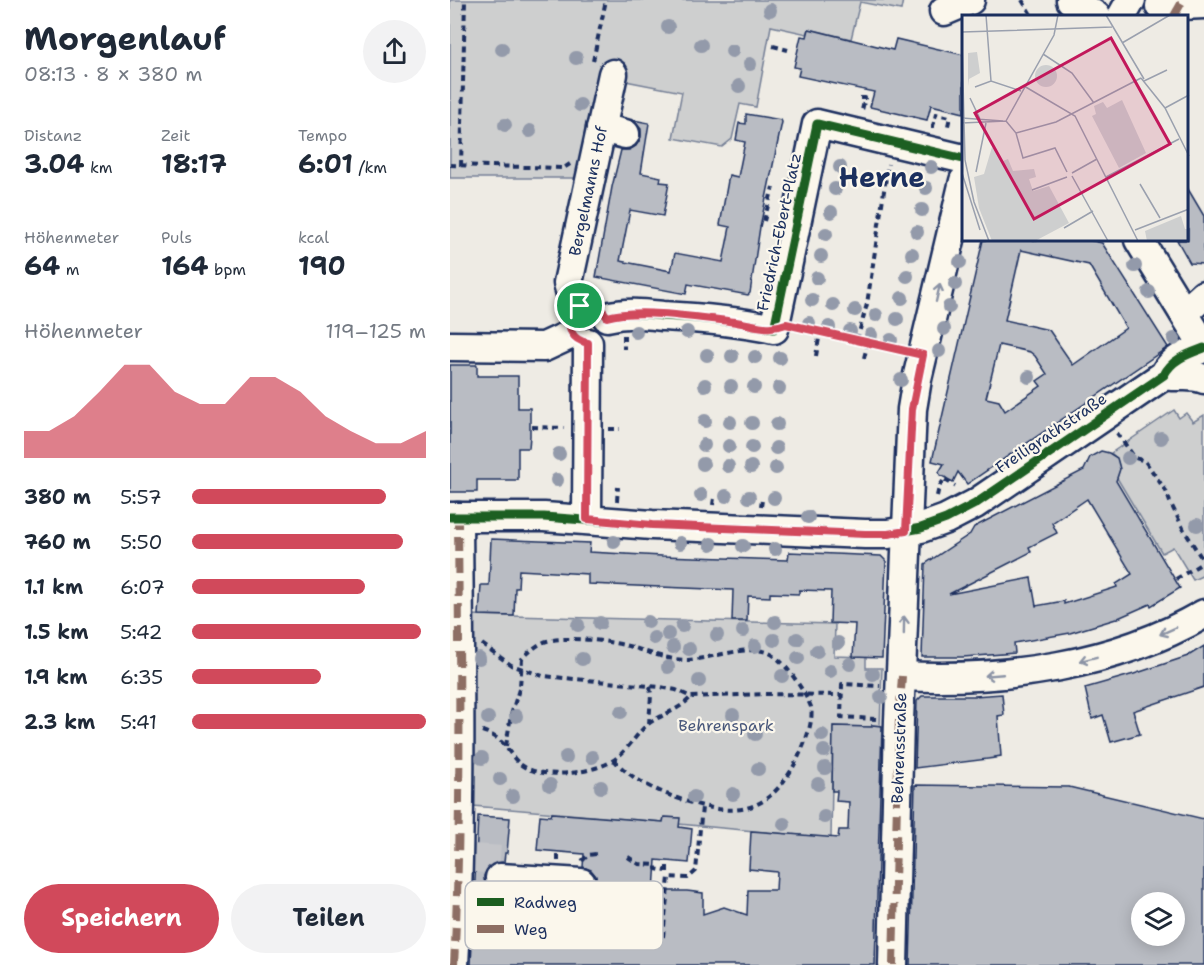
<!DOCTYPE html>
<html lang="de">
<head>
<meta charset="utf-8">
<style>
	body { margin:0; font-family:"Shantell Sans",sans-serif; background:#f2f2f3; color:#1f2937; height:100vh; display:flex; flex-direction:column; font-size:22px; white-space:nowrap }
	* { box-sizing:border-box; margin:0 }
	p { font-size:20px; color:#747a83 }
	.icon { flex:none; width:33px; height:33px; fill:none; stroke:currentColor; stroke-width:2; stroke-linecap:round; stroke-linejoin:round }
	.map { position:relative; flex:1; overflow:hidden }
	.drawer { display:flex; flex-direction:column; background:#fff; width:450px }
	.drawer>* { flex:none }
	.fabs { position:absolute; left:681px; top:892px; display:grid; gap:12px }
	.fabs a { display:grid; place-items:center; width:54px; height:54px; border-radius:50%; background:#fff; box-shadow:0 3px 15px #0003; font-size:30px }
	.pin { position:absolute; display:grid; place-items:center; width:51px; height:51px; color:#fff; margin:-26px; border:3px solid #fff; border-radius:50%; box-shadow:0 2px 6px #0007 }
	.round { display:grid; place-items:center; flex:none; width:63px; height:63px; border-radius:32px; background:#f2f2f3 }
	.head { display:flex; align-items:center; justify-content:space-between; height:102px; padding:0 24px }
	h1 { font-size:33px; font-weight:700; line-height:45px }
	.metrics { display:grid; grid-template-columns:repeat(3,1fr); gap:9px; height:102px; padding:6px 24px }
	.metrics div { display:grid; align-content:center }
	.metrics b { font-size:26px; font-weight:700 }
	.metrics small { font-size:16px; font-weight:400 }
	.metrics p { font-size:16px }
	.chart { height:168px; padding:12px 24px }
	.chart p { display:flex; justify-content:space-between }
	.chart svg { width:100%; height:108px; margin-top:6px; fill:#d1495b; opacity:.7 }
	.cta { display:flex; gap:12px; margin-top:auto; padding:12px 24px }
	.cta a { flex:1; height:69px; border-radius:36px; background:#d1495b; color:#fff; font-size:24px; font-weight:700; line-height:69px; text-align:center }
	.cta a+a { background:#f2f2f3; color:#1f2937 }
	ul { padding:0 24px; list-style:none; font-size:20px }
	li { display:grid; grid-template-columns:96px 72px 1fr; align-items:center; height:45px }
	li i { height:15px; border-radius:8px; background:#d1495b }
	main { display:flex; flex:1; min-height:0 }
	.map>svg:first-child { display:block }
	.green { fill:#cecfcf; stroke:#747f96; stroke-width:1.5 }
	.building { fill:#b9bcc3; stroke:#1b2f5e; stroke-width:1.5; fill-rule:evenodd }
	.lines { fill:none; stroke-linecap:round; stroke-linejoin:round }
	.minor-tunnel { stroke:#c4c5c9; stroke-width:28; stroke-dasharray:28 14; stroke-linecap:butt }
	.minor-casing { stroke:#1b2f5e; stroke-width:33 }
	.path { stroke:#1b2f5e; stroke-width:4; stroke-dasharray:6 4.5; stroke-linecap:butt }
	.minor { stroke:#fbf7ec; stroke-width:28 }
	.quiet { stroke:#8d6e63; stroke-width:8; stroke-dasharray:15 8; stroke-linecap:butt }
	.cycleway-casing { stroke:#fbf7ec; stroke-width:13 }
	.cycleway { stroke:#1b5e20; stroke-width:9 }
	.tree { fill:#939aaa }
	.oneway { stroke:#8b93a5 }
	.route-casing { stroke:#fff; stroke-width:12 }
	.route { stroke:#d1495b; stroke-width:8 }
	.labels { text-anchor:middle; dominant-baseline:central; stroke-width:4.5; stroke-linejoin:round; paint-order:stroke }
	.street-label { font-size:16px; fill:#1b2f5e; stroke:#fbf7ec }
	.park-label { font-size:16px; fill:#48577a; stroke:#fbf7ec }
	.town-label { font-size:28px; font-weight:bold; fill:#1b2f5e; stroke:#fbf7ec }
	.inset-road { fill:none; stroke:#9aa0ae; stroke-width:1.5 }
	.view { fill:#c2185b; fill-opacity:0.15; stroke:#c2185b; stroke-width:3 }
	.inset-edge { fill:none; stroke:#1b2f5e; stroke-width:3 }
	.key { fill:#fbf7ec; stroke:#b8bbc1; stroke-width:1.5 }
	.key-label { font-size:16px; fill:#1b2f5e }
</style>
</head>
<body>
<main>
<section class="drawer">
<div class="head"><div><h1>Morgenlauf</h1><p>08:13 · 8 × 380 m</p></div><a class="round"><svg class="icon" aria-label="share" viewBox="0 0 24 24"><path d="M12 15V3M7 8l5-5 5 5M5 13v7h14v-7"/></svg></a></div>
<div class="metrics">
<div><p>Distanz</p><b>3.04<small> km</small></b></div>
<div><p>Zeit</p><b>18:17</b></div>
<div><p>Tempo</p><b>6:01<small> /km</small></b></div>
</div>
<div class="metrics">
<div><p>Höhenmeter</p><b>64<small> m</small></b></div>
<div><p>Puls</p><b>164<small> bpm</small></b></div>
<div><p>kcal</p><b>190</b></div>
</div>
<div class="chart"><p><span>Höhenmeter</span>119–125 m</p>
<svg viewBox="0 0 160 44" preserveAspectRatio="none"><path d="M0 44V33L10 33L20 27L30 17L40 6L50 6L60 17L70 22L80 22L90 11L100 11L110 17L120 27L130 33L140 38L150 38L160 33V44z"/></svg>
</div>
<ul>
<li><b>380 m</b>5:57<i style="width:83%"></i></li>
<li><b>760 m</b>5:50<i style="width:90%"></i></li>
<li><b>1.1 km</b>6:07<i style="width:74%"></i></li>
<li><b>1.5 km</b>5:42<i style="width:98%"></i></li>
<li><b>1.9 km</b>6:35<i style="width:55%"></i></li>
<li><b>2.3 km</b>5:41<i style="width:100%"></i></li>
</ul>
<div class="cta"><a>Speichern</a><a>Teilen</a></div>
</section>
<div class="map">
<svg width="754" height="965" viewBox="0 0 754 965">
	<rect width="100%" height="100%" fill="#eeebe4"/>
	<filter id="ink" filterUnits="userSpaceOnUse"><feTurbulence type="fractalNoise" baseFrequency=".0167" numOctaves="2"/><feDisplacementMap in="SourceGraphic" scale="12" xChannelSelector="R" yChannelSelector="G"/><feConvolveMatrix kernelMatrix="1 2 1 2 8 2 1 2 1" color-interpolation-filters="sRGB"/></filter>
	<g filter="url(#ink)">
		<!-- green -->
		<g class="green">
			<path d="M0 0H453L451 10 410 2 401 39 359 29 357 34 321 26 306 107 290 104 282 139 272 147 223 138 232 92 155 77 133 178H0Z"/>
			<path d="M724 410 729 418 736 413 743 422 754 415V575L743 580 723 547 712 553 667 478C671 468 670 460 661 453Z"/>
			<path d="M19 615 385 624 384 656 416 657V668H432L430 726 422 725V727L383 726 381 838 229 824V818L214 817 213 822 23 806Z"/>
		</g>
		<!-- building -->
		<g class="building">
			<path d="M359 29 443 50 446 39 514 55V113L481 105 477 120 420 107 424 92 348 76 350 68 344 67 351 36 357 37Z"/>
			<path d="M296 114 331 120 332 122 310 227 300 293 298 295 238 284 236 294 146 277 162 187 171 150H179L186 146 191 137V129L183 120 199 123 191 173 211 177 210 182 219 183 213 216 180 210 170 261 221 271 225 253 273 262 280 227 270 225 279 175 288 177 295 142 286 140 289 123 296 124Z"/>
			<path d="M738 189 754 216V264L740 263 727 240H738Z"/>
			<path d="M533 240H639L652 243 718 347 517 484 508 472 503 482 490 475 489 472 494 464 482 461ZM571 250 639 265 676 328 623 365 599 330 555 320ZM549 345 580 352 585 356 597 374 587 381 591 386 555 411 549 401 536 398Z"/>
			<path d="M0 365H27V376H68V408H80V436L79 448H68V480H27V492H0Z"/>
			<path d="M651 451 659 453 667 458 670 469 666 481 730 588 701 606 700 604 666 619 620 633 564 643 565 653 513 657H472L475 564 520 534 524 527 634 470 640 457ZM637 499 682 574 666 584 667 587 614 604V601L586 606 581 578 499 594 581 552 579 547 607 533 602 523Z"/>
			<path d="M41 539 140 543 139 552 212 556 338 560 339 552 431 556 436 561 432 658 403 657 405 624 380 623 381 591 349 590V594L320 593V597L298 596 297 621H282L283 590 138 584V574L69 570 68 588H65L64 616 29 615 31 585H39Z"/>
			<path d="M754 646V687L683 711 690 734 661 742 653 715 642 719 635 688 684 674 738 656Z"/>
			<path d="M552 694 554 715 548 716 551 756 545 757 546 758 465 768 467 701 472 696H524Z"/>
			<path d="M422 725 432 726 425 965H21L28 816 60 818 57 853H55L54 862 42 864 37 868 34 876 35 885 40 891 52 895 51 922 110 924 112 898H138L145 892 147 883 146 876 141 870 133 867 134 854 87 850 90 815 101 816 102 813 213 822 214 817 230 818 229 827 242 829 239 863 206 860 204 891H237L253 893V914L274 907 297 915 298 890H326L327 872 299 869 301 831 388 838 389 830H398L399 802 386 801 387 791H382L383 726 422 727Z"/>
			<path d="M465 785 619 787 754 819V965H460ZM692 903H724V936H692Z"/>
		</g>
		<g class="lines">
			<!-- minor-tunnel -->
			<path class="minor-tunnel" d="M22 858 54 860"/>
			<!-- minor casing -->
			<g class="minor-casing">
				<g id="minor">
					<path d="M621 0 646 16"/>
					<path d="M710 6 754 4"/>
					<path d="M494 11 520 0"/>
					<path d="M672 16 681 0"/>
					<path d="M151 128 175 134"/>
					<path d="M689 240 754 346"/>
					<path d="M130 306 121 294 118 283 163 74"/>
					<path d="M734 313 754 295"/>
					<path d="M157 317C176 312 193 314 213 316 250 318 287 321 324 329L367 124 514 159"/>
					<path d="M0 346 94 347 122 334"/>
					<path d="M714 375C728 378 741 373 754 379"/>
					<path d="M0 517H94L202 525 415 534H438L471 528 496 519 525 504 714 375C722 359 738 354 754 348"/>
					<path d="M137 519 138 343"/>
					<path d="M452 676C554 681 664 666 754 614"/>
					<path d="M50 878 131 883"/>
					<path d="M4 965C12 815 9 666 8 517"/>
					<path d="M443 965 449 720 462 409 467 379 514 181"/>
				</g>
			</g>
			<!-- path -->
			<g class="path">
				<path d="M572 0 582 16"/>
				<path d="M323 46 338 50"/>
				<path d="M143 61 156 0"/>
				<path d="M410 98H415L412 110 415 111"/>
				<path d="M481 126H483L486 114 500 117 497 130"/>
				<path d="M0 165 114 168 120 164"/>
				<path d="M11 166 15 0"/>
				<path d="M314 221 323 187"/>
				<path d="M348 327 452 350"/>
				<path d="M174 335V349"/>
				<path d="M407 340 417 304 438 164"/>
				<path d="M366 356 370 332"/>
				<path d="M414 358 418 342"/>
				<path d="M82 427 114 428"/>
				<path d="M159 429H170"/>
				<path d="M667 433 685 458 695 461 716 491 720 502 734 530 754 562"/>
				<path d="M495 480 505 486"/>
				<path d="M487 496 489 487 496 477"/>
				<path d="M167 501 168 487"/>
				<path d="M263 505 264 498"/>
				<path d="M311 507 312 500"/>
				<path d="M726 579 754 562"/>
				<path d="M32 644 61 665 93 676 210 687 226 690 241 697 314 694 392 695"/>
				<path d="M426 719 391 717 392 684 430 686"/>
				<path d="M199 724 201 695 200 686"/>
				<path d="M32 731C62 740 56 761 81 770 101 778 145 772 162 761 177 752 185 735 198 724 212 714 230 710 241 697"/>
				<path d="M56 746 61 715 70 686 72 659C79 652 85 646 94 642 113 635 165 641 185 648 203 654 218 660 238 660 259 659 300 644 319 653 334 659 355 692 361 707 364 723 354 745 347 760 317 817 283 818 227 798 204 790 180 778 164 760"/>
				<path d="M178 857 189 864 206 865V869L216 871"/>
				<path d="M108 861V852"/>
				<path d="M132 861 138 855 146 854"/>
				<path d="M217 872V861"/>
				<path d="M213 937 219 877 238 878 246 871 252 807"/>
			</g>
			<!-- minor -->
			<use href="#minor" class="minor"/>
			<!-- quiet -->
			<g class="quiet">
				<path d="M724 16 733 0"/>
				<path d="M4 965C12 815 9 666 8 517"/>
				<path d="M443 965 449 720 452 676"/>
			</g>
			<!-- cycleway casing -->
			<g class="cycleway-casing">
				<g id="cycleway">
					<path d="M157 317C176 312 193 314 213 316 250 318 287 321 324 329L367 124 514 159"/>
					<path d="M0 517H94L202 525 415 534H438L471 528 496 519 525 504 714 375C722 359 738 354 754 348"/>
				</g>
			</g>
			<!-- cycleway -->
			<use href="#cycleway" class="cycleway"/>
		</g>
		<!-- trees -->
		<g class="tree">
			<circle cx="320" cy="10" r="7"/>
			<circle cx="218" cy="27" r="7"/>
			<circle cx="251" cy="45" r="7"/>
			<circle cx="52" cy="49" r="7"/>
			<circle cx="282" cy="51" r="7"/>
			<circle cx="126" cy="58" r="7"/>
			<circle cx="300" cy="64" r="7"/>
			<circle cx="289" cy="86" r="7"/>
			<circle cx="130" cy="105" r="7"/>
			<circle cx="55" cy="125" r="7"/>
			<circle cx="80" cy="131" r="7"/>
			<circle cx="390" cy="167" r="7"/>
			<circle cx="481" cy="167" r="7"/>
			<circle cx="476" cy="188" r="7"/>
			<circle cx="385" cy="189" r="7"/>
			<circle cx="472" cy="210" r="7"/>
			<circle cx="381" cy="212" r="7"/>
			<circle cx="467" cy="232" r="7"/>
			<circle cx="376" cy="234" r="7"/>
			<circle cx="462" cy="254" r="7"/>
			<circle cx="371" cy="256" r="7"/>
			<circle cx="510" cy="262" r="7"/>
			<circle cx="685" cy="266" r="7"/>
			<circle cx="457" cy="276" r="7"/>
			<circle cx="367" cy="278" r="7"/>
			<circle cx="505" cy="284" r="7"/>
			<circle cx="699" cy="292" r="7"/>
			<circle cx="452" cy="298" r="7"/>
			<circle cx="362" cy="300" r="7"/>
			<circle cx="383" cy="305" r="7"/>
			<circle cx="499" cy="307" r="7"/>
			<circle cx="405" cy="310" r="7"/>
			<circle cx="426" cy="315" r="7"/>
			<circle cx="447" cy="319" r="7"/>
			<circle cx="359" cy="323" r="7"/>
			<circle cx="379" cy="327" r="7"/>
			<circle cx="494" cy="329" r="7"/>
			<circle cx="400" cy="331" r="7"/>
			<circle cx="186" cy="332" r="7"/>
			<circle cx="237" cy="332" r="7"/>
			<circle cx="421" cy="335" r="7"/>
			<circle cx="724" cy="339" r="7"/>
			<circle cx="441" cy="340" r="7"/>
			<circle cx="489" cy="351" r="7"/>
			<circle cx="257" cy="355" r="7"/>
			<circle cx="282" cy="356" r="7"/>
			<circle cx="305" cy="357" r="7"/>
			<circle cx="330" cy="358" r="7"/>
			<circle cx="579" cy="377" r="7"/>
			<circle cx="451" cy="380" r="7"/>
			<circle cx="255" cy="385" r="7"/>
			<circle cx="281" cy="386" r="7"/>
			<circle cx="304" cy="387" r="7"/>
			<circle cx="329" cy="388" r="7"/>
			<circle cx="255" cy="421" r="7"/>
			<circle cx="280" cy="422" r="7"/>
			<circle cx="302" cy="423" r="7"/>
			<circle cx="327" cy="424" r="7"/>
			<circle cx="711" cy="438" r="7"/>
			<circle cx="254" cy="445" r="7"/>
			<circle cx="279" cy="446" r="7"/>
			<circle cx="302" cy="447" r="7"/>
			<circle cx="326" cy="448" r="7"/>
			<circle cx="109" cy="454" r="7"/>
			<circle cx="678" cy="458" r="7"/>
			<circle cx="253" cy="464" r="7"/>
			<circle cx="278" cy="466" r="7"/>
			<circle cx="301" cy="467" r="7"/>
			<circle cx="326" cy="468" r="7"/>
			<circle cx="107" cy="480" r="7"/>
			<circle cx="251" cy="495" r="7"/>
			<circle cx="276" cy="496" r="7"/>
			<circle cx="299" cy="497" r="7"/>
			<circle cx="324" cy="498" r="7"/>
			<circle cx="358" cy="517" r="7"/>
			<circle cx="747" cy="525" r="7"/>
			<circle cx="164" cy="542" r="7"/>
			<circle cx="230" cy="543" r="7"/>
			<circle cx="261" cy="544" r="7"/>
			<circle cx="293" cy="546" r="7"/>
			<circle cx="325" cy="549" r="7"/>
			<circle cx="198" cy="622" r="7"/>
			<circle cx="325" cy="622" r="7"/>
			<circle cx="150" cy="623" r="7"/>
			<circle cx="128" cy="625" r="7"/>
			<circle cx="232" cy="626" r="7"/>
			<circle cx="293" cy="631" r="7"/>
			<circle cx="218" cy="634" r="7"/>
			<circle cx="267" cy="635" r="7"/>
			<circle cx="204" cy="638" r="7"/>
			<circle cx="347" cy="639" r="7"/>
			<circle cx="324" cy="640" r="7"/>
			<circle cx="388" cy="643" r="7"/>
			<circle cx="305" cy="646" r="7"/>
			<circle cx="223" cy="647" r="7"/>
			<circle cx="239" cy="649" r="7"/>
			<circle cx="367" cy="651" r="7"/>
			<circle cx="29" cy="658" r="7"/>
			<circle cx="348" cy="658" r="7"/>
			<circle cx="132" cy="659" r="7"/>
			<circle cx="400" cy="664" r="7"/>
			<circle cx="218" cy="667" r="7"/>
			<circle cx="380" cy="671" r="7"/>
			<circle cx="423" cy="674" r="7"/>
			<circle cx="332" cy="676" r="7"/>
			<circle cx="249" cy="681" r="7"/>
			<circle cx="431" cy="697" r="7"/>
			<circle cx="171" cy="712" r="7"/>
			<circle cx="283" cy="715" r="7"/>
			<circle cx="66" cy="716" r="7"/>
			<circle cx="38" cy="718" r="7"/>
			<circle cx="305" cy="734" r="7"/>
			<circle cx="372" cy="735" r="7"/>
			<circle cx="374" cy="751" r="7"/>
			<circle cx="116" cy="757" r="7"/>
			<circle cx="142" cy="757" r="7"/>
			<circle cx="32" cy="758" r="7"/>
			<circle cx="375" cy="768" r="7"/>
			<circle cx="308" cy="769" r="7"/>
			<circle cx="50" cy="779" r="7"/>
			<circle cx="368" cy="784" r="7"/>
			<circle cx="100" cy="785" r="7"/>
			<circle cx="151" cy="787" r="7"/>
			<circle cx="283" cy="794" r="7"/>
			<circle cx="63" cy="796" r="7"/>
			<circle cx="244" cy="797" r="7"/>
			<circle cx="374" cy="817" r="7"/>
			<circle cx="334" cy="824" r="7"/>
		</g>
		<!-- one-way arrows -->
		<defs><path id="oneway-shaft" d="M-6 0H5M1.5-3L5.5 0L1.5 3" fill="none" stroke-width="1.6" stroke-linecap="round" stroke-linejoin="round" transform="scale(1.5)"/></defs>
		<g class="oneway">
			<use href="#oneway-shaft" transform="translate(488 293) rotate(-77)"/>
			<use href="#oneway-shaft" transform="translate(454 625) rotate(-89)"/>
			<use href="#oneway-shaft" transform="translate(718 631) rotate(156)"/>
			<use href="#oneway-shaft" transform="translate(638 659) rotate(166)"/>
			<use href="#oneway-shaft" transform="translate(544 675) rotate(175)"/>
		</g>
	</g>
	<g class="lines" filter="url(#ink)">
		<!-- route casing -->
		<g class="route-casing">
			<path id="route" d="M135 304C146 304 152 308 157 317 189 308 252 318 286 322 306 325 318 331 336 324L473 355 462 409 456 531 438 534H415L202 525 137 519 138 343C122 340 116 328 122 313Z"/>
		</g>
		<!-- route -->
		<use href="#route" class="route"/>
	</g>
	<g class="labels">
		<!-- street labels -->
		<g class="street-label">
			<text transform="translate(138 191) rotate(-78)">Bergelmanns Hof</text>
			<text transform="translate(329 232) rotate(-78)">Friedrich-Ebert-Platz</text>
			<text transform="translate(601 433) rotate(-34)">Freiligrathstraße</text>
			<text transform="translate(449 748) rotate(-88)">Behrensstraße</text>
		</g>
		<!-- park labels -->
		<g class="park-label">
			<text x="276" y="725">Behrenspark</text>
		</g>
		<!-- town labels -->
		<g class="town-label">
			<text x="432" y="177">Herne</text>
		</g>
	</g>
	<!-- overview -->
	<g transform="translate(512 15)">
		<rect width="226" height="226" fill="#eeebe4"/>
		<path d="M15 37 18 58 7 64 6 71V38ZM73 61a11 11 0 1 1 22 0a11 11 0 1 1-22 0ZM160 85 184 138 157 153 130 101 134 99 132 91 141 87 145 93ZM30 132 41 146 46 144 51 156 72 154 74 162 67 164 71 176 87 171 107 208 73 226H30L17 193 12 162 22 159ZM219 201 223 214H226V226H185L183 216Z" fill="#cecfcf"/>
		<path class="inset-road" d="M24 0 29 66M144 0 182 64M0 17 150 12M0 27 3 145 12 187 27 226M160 28 208 0M81 39 110 58 132 88M179 63 203 93 227 141M182 66 205 55M62 71 113 101 176 226M13 72 29 66 59 76M8 83 18 104M203 93 227 80M0 103 41 106M44 106 92 20 96 0M44 106 54 118 61 143 93 133 105 157M0 108 44 106M54 118 94 107 179 63M14 157 24 108M0 158 18 215M110 158 135 144M110 161 146 226M144 162 217 124M178 169 198 203M70 175 105 162M102 213 131 196M173 215 227 194"/>
		<path class="view" d="M149 23 208 129 72 204 13 98Z"/>
		<rect width="226" height="226" class="inset-edge"/>
	</g>
	<!-- legend -->
	<rect x="15" y="881" width="198" height="69" rx="9" class="key"/>
	<rect x="27" y="898" width="27" height="8" fill="#1b5e20"/>
	<rect x="27" y="925" width="27" height="8" fill="#8d6e63"/>
	<g class="key-label">
		<text x="64" y="908">Radweg</text>
		<text x="64" y="935">Weg</text>
	</g>
</svg>
<div class="fabs">
<a><svg class="icon" aria-label="layers" viewBox="0 0 24 24"><path d="M12 4l9 5-9 5-9-5zM3 14l9 5 9-5"/></svg></a>
</div>
<div class="pin" style="left:130px;top:306px;background:#1e9e55"><svg class="icon" aria-label="arrive" viewBox="0 0 24 24"><path d="M6 21V4h12l-3 4 3 4H6"/></svg></div>
</div>
</main>
</body>
</html>
